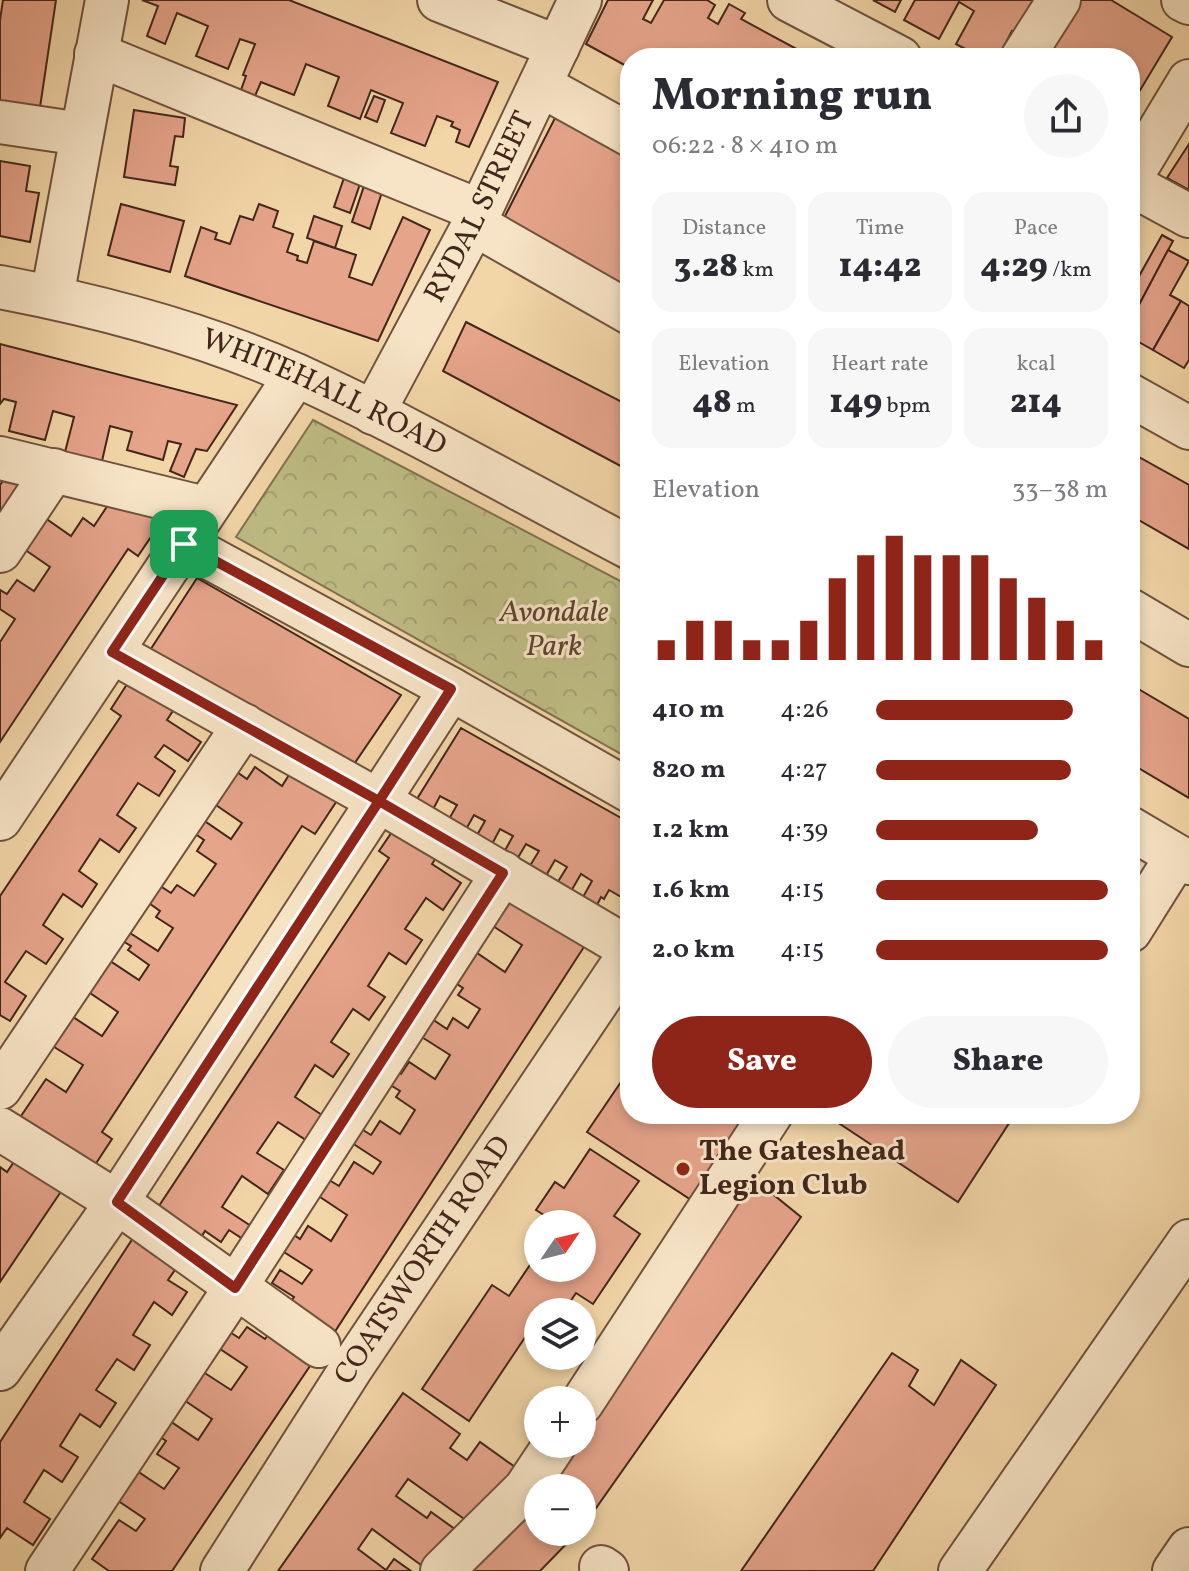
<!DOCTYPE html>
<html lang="en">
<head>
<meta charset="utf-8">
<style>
	body { margin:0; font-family:Vollkorn,serif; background:#f7f7f7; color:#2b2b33; height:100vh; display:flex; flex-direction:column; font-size:30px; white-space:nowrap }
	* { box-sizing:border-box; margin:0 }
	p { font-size:26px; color:#7c7c81 }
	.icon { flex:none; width:44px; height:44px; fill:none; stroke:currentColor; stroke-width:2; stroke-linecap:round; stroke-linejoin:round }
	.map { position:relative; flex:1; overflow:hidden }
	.sheet { position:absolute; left:620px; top:48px; width:520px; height:1076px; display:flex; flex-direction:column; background:#fff; border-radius:32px; box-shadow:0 4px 12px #0003 }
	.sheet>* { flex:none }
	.needle { width:52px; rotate:55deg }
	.fabs { position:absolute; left:524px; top:1210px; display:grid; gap:16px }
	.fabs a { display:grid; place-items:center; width:72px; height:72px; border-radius:50%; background:#fff; box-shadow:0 4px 12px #0003; font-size:40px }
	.pin { position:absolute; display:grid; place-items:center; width:68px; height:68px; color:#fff; margin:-34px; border-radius:16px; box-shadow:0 4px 12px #0006 }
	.round { display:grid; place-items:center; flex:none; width:84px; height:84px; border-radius:42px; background:#f7f7f7 }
	.head { display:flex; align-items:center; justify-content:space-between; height:136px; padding:0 32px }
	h1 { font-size:44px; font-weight:800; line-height:60px }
	.figures { display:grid; grid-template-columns:repeat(3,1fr); gap:12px; height:136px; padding:8px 32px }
	.figures div { display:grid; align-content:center; border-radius:20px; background:#f7f7f7; text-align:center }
	.figures b { font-size:34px; font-weight:800 }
	.figures small { font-size:22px; font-weight:400 }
	.figures p { font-size:22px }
	.chart { height:224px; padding:16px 32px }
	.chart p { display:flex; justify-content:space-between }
	.chart svg { width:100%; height:144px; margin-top:8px; stroke:#8f2418; stroke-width:6 }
	.button { display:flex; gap:16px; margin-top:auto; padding:16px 32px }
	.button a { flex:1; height:92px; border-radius:48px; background:#8f2418; color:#fff; font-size:32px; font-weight:800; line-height:92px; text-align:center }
	.button a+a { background:#f7f7f7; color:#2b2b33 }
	ul { padding:0 32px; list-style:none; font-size:26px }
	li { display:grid; grid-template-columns:128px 96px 1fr; align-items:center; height:60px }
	li i { height:20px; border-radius:10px; background:#8f2418 }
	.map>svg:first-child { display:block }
	.park { fill:url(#park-crowns); stroke:#817250; stroke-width:2 }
	.building { fill:#e6a48b; stroke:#43261b; stroke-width:2 }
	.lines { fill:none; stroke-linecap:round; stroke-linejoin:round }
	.minor-casing { stroke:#6f523e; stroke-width:46 }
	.minor { stroke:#f7e4c6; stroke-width:42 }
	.route-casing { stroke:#fff; stroke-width:16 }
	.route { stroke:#8f2418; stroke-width:10 }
	.poi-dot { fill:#8f2418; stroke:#f7e4c6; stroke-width:3 }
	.labels { text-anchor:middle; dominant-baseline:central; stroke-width:6; stroke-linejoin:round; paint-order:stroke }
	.street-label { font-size:30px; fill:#43261b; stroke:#f7e4c6 }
	.park-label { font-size:30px; font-style:italic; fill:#5c4430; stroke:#f7e4c6 }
	.poi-label { font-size:30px; font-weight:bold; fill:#43261b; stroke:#f7e4c6; text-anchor:start }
</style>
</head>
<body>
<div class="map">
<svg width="1189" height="1571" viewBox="0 0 1189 1571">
	<defs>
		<pattern id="park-crowns" width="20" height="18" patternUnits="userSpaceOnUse" patternTransform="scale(2)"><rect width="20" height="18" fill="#bfbd85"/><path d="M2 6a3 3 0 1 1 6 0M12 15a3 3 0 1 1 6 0" fill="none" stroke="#a5a272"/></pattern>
	</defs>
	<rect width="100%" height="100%" fill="#f3d6a8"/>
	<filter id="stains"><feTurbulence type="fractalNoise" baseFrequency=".0025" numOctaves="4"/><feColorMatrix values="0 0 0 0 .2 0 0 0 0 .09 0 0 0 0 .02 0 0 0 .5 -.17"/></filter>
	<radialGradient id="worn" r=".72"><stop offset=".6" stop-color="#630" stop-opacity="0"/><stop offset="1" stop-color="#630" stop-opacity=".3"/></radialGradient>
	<!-- park -->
	<path class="park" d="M313 420 630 586V759L236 537Z"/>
	<!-- building -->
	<g class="building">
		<path d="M3 0H56L39 114 0 108V20Z"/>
		<path d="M142 0H289L498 82 469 147 456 142 460 130 451 126 453 122 437 116 425 146 391 133 403 103 371 90 360 119 328 106 339 77 306 64 294 95 261 82 255 96 241 90 246 76 243 75 255 44 240 39 228 69 196 56 208 26 177 13 165 44 147 36 158 6Z"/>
		<path d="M608 0H653L643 19 651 23 664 0H707L715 5 708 18 718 24 729 4 745 13 741 19 804 53 801 58H630V68L586 44Z"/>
		<path d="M873 0H901L895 12Z"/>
		<path d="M915 0H1038L1019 35 1012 31 998 58H982L956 44 974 11 959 2 939 39 904 20Z"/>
		<path d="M1073 0H1111L1172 37 1130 107V58H1039Z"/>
		<path d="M374 96 385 100 377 122 365 117Z"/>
		<path d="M134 110 185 118 183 137 175 136 170 166 178 167 175 185 124 177Z"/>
		<path d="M556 116 630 155V289L503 220Z"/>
		<path d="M1189 144V190L1167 178Z"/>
		<path d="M0 161 30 166 26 191 39 193 30 242 0 236Z"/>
		<path d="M346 172 362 178 350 213 334 207Z"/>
		<path d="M366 180 384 186 370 229 352 222Z"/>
		<path d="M121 204 184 221 170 272 108 255Z"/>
		<path d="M259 204 278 211 273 227 293 234 287 252 298 256 297 260 307 263 314 241 356 255 349 277 372 285 403 217 430 230 378 341 185 276 201 227 217 233 215 239 230 244 240 216 253 220Z"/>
		<path d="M314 216 342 226 335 248 307 238Z"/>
		<path d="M1162 235 1173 241 1130 322V273L1138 278Z"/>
		<path d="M1168 250 1189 261 1170 295 1181 301 1153 350 1130 337V322Z"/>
		<path d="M1181 301 1189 306V360L1184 368 1153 350Z"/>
		<path d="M466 322 630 406V471L443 371Z"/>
		<path d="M0 344 237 405 207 451 196 449 184 477 170 471 181 444 168 441 163 460 127 450 132 432 110 426 102 461 65 452 74 417 53 411 45 440 9 431 16 402 4 399 0 404Z"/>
		<path d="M1130 452 1189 485V549L1130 515Z"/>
		<path d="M8 474 35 479 0 522V485Z"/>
		<path d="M112 499 167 513 138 556 128 549 0 742V642L15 619 0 609V590L7 594 17 580 34 591 50 567 24 549 45 518 71 536 83 518 94 526Z"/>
		<path d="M197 578 401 695 348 773 145 658Z"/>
		<path d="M131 678 178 703 167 720 201 742 188 761 164 745 155 757 175 771 159 796 138 783 117 815 136 828 119 852 100 839 79 871 97 884 82 907 63 894 43 925 63 939 46 964 26 951 5 982 26 996 10 1021 0 1015V896L121 716 111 709Z"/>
		<path d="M1130 684 1189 719V798L1130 763Z"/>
		<path d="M461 728 630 823V888L623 898 609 890 604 899 601 897 597 905 583 897 592 881 581 874 570 893 556 885 567 867 555 860 544 879 528 869 539 851 526 844 516 861 503 854 513 836 500 829 491 846 476 837 485 821 474 815 465 831 448 821 457 805 440 796 429 817 412 807Z"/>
		<path d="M255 767 282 786 294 767 342 793 315 834 302 826 102 1132 112 1139 87 1177 17 1122 46 1079 66 1092 83 1065 51 1045 70 1015 102 1036 118 1012 87 991 107 959 139 980 149 965 128 950 131 946 121 940 127 931 158 951 173 928 156 917 160 911 146 901 157 884 171 893 177 885 194 896 216 864 197 851 204 840 194 833 203 820 231 839 242 823 213 803 234 770 247 779Z"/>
		<path d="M398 823 443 848 432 864 461 883 443 910 426 898 405 929 422 940 406 964 389 953 368 986 385 997 369 1020 353 1009 331 1042 349 1054 333 1077 315 1065 295 1097 322 1115 306 1140 278 1122 257 1153 284 1170 268 1194 242 1176 222 1207 251 1226 243 1239 229 1230 221 1242 205 1231 195 1247 151 1218 389 858 379 851Z"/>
		<path d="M511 899 593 933 334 1333 289 1304 294 1297 272 1283 280 1270 302 1284 312 1270 276 1247 287 1230 300 1239 308 1226 331 1241 347 1215 311 1191 321 1175 339 1186 354 1162 373 1174 381 1162 346 1139 355 1125 371 1135 380 1121 400 1134 415 1110 396 1097 400 1091 384 1081 393 1069 401 1074 409 1062 435 1079 450 1055 417 1034 429 1017 447 1029 453 1018 468 1028 480 1009 458 995 463 988 457 984 477 953 505 972 522 945 493 926Z"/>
		<path d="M625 1076 630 1079V1114H725L749 1130 699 1205 587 1132Z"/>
		<path d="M842 1114H1015L958 1202 837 1122Z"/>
		<path d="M590 1149 639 1181 614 1216 640 1234 593 1304 576 1293 563 1312H538V1323L536 1321 469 1421 422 1389 492 1285 509 1296 538 1253V1268H582V1224H558L536 1210 555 1182 564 1188Z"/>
		<path d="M18 1156 64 1187 0 1282V1167L7 1172Z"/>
		<path d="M748 1174 801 1217 582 1528V1488H538L569 1444H582V1425Z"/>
		<path d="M135 1235 179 1264 168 1280 187 1292 172 1315 154 1302 133 1335 150 1345 134 1370 117 1359 96 1390 116 1403 100 1427 80 1414 60 1446 78 1457 62 1482 44 1470 24 1502 50 1519 33 1545 7 1528 0 1538V1442Z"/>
		<path d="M222 1327 239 1338 247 1327 265 1339 273 1328 316 1357 172 1571H109L92 1559 119 1520 136 1531 145 1519 108 1494 128 1465 164 1489 179 1468 157 1454 166 1441 151 1430 161 1415 198 1440 212 1419 175 1394 194 1366 231 1390 247 1367 211 1343Z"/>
		<path d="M892 1353 918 1370 909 1386 934 1405 961 1360 996 1385 873 1571H741Z"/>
		<path d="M403 1393 460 1434 450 1448 467 1460 480 1442 515 1467 502 1485 467 1521 408 1479 396 1496 427 1518 431 1512 459 1532 425 1568 372 1529 358 1549 386 1570 394 1559 411 1571H278Z"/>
		<path d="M538 1488V1532H578L540 1571H459Z"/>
	</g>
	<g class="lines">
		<!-- minor casing -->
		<g class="minor-casing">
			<g id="minor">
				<path d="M439 0 558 47"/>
				<path d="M789 0 900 58"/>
				<path d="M1183 0 1189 3"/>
				<path d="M96 54 480 211"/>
				<path d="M1022 58 1059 0"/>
				<path d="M540 85 630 135"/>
				<path d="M0 122 81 134"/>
				<path d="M1130 179 1189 81"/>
				<path d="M1130 184 1189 216"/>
				<path d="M474 224 630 313"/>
				<path id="s1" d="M0 287C100 306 203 333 296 375 410 427 519 490 630 548"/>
				<path d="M52 297 107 0"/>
				<path d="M1130 395 1189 428"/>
				<path id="s2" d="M373 413 474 224 580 0"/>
				<path d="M0 458 205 508"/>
				<path d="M184 544 451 689 630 791"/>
				<path d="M0 551 54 470"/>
				<path d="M1130 610 1189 645"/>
				<path d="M112 652 379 801 630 949"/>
				<path d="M0 819 296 375"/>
				<path d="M1130 828 1189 863"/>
				<path d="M1130 931 1177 856"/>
				<path d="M0 1088 244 725"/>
				<path d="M0 1129 117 1202 319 1346"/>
				<path d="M0 1369 117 1202 451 689"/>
				<path d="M582 1403 771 1114"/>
				<path d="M601 1567 607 1571"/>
				<path d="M47 1571 235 1288 503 873"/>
				<path id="s3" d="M222 1571 352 1367 630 953"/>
				<path d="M442 1571 525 1489 555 1444"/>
				<path d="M960 1571 1189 1241"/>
				<path d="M1174 1571 1189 1549"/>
			</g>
		</g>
		<!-- minor -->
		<use href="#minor" class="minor"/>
	</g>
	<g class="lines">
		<!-- route casing -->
		<g class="route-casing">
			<path id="route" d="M184 544 112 652 379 801 117 1202 235 1288 503 873 379 801 451 689 184 544"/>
		</g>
		<!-- route -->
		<use href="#route" class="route"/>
	</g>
	<!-- markers -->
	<circle class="poi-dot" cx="683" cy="1169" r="8"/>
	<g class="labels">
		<!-- street labels -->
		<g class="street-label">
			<text stroke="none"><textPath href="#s2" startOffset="232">RYDAL STREET</textPath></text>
			<text stroke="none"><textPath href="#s1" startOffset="342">WHITEHALL ROAD</textPath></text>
			<text stroke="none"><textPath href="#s3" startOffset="370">COATSWORTH ROAD</textPath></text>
		</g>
		<!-- park labels -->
		<g class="park-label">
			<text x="554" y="613">Avondale<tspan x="554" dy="34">Park</tspan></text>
		</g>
		<!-- poi labels -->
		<g class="poi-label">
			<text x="699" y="1152">The Gateshead<tspan x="699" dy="34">Legion Club</tspan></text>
		</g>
	</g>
	<rect width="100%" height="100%" filter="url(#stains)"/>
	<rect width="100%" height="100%" fill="url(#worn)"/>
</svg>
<div class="fabs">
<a><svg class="needle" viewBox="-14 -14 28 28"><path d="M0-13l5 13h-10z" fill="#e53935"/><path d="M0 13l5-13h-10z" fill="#7c7c81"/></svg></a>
<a><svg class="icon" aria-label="layers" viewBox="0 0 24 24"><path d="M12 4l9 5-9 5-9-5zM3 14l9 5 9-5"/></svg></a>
<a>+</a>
<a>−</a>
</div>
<div class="pin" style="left:184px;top:544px;background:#1e9e55"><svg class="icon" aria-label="arrive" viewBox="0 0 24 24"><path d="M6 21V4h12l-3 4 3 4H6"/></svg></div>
<section class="sheet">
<div class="head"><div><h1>Morning run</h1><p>06:22 · 8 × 410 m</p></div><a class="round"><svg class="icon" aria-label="share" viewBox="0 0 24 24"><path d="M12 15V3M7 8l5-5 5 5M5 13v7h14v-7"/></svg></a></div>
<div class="figures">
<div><p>Distance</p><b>3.28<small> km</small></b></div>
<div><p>Time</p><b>14:42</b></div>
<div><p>Pace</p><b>4:29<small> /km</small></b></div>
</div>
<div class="figures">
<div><p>Elevation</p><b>48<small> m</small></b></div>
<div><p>Heart rate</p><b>149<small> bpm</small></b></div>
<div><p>kcal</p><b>214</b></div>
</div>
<div class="chart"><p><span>Elevation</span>33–38 m</p>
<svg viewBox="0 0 160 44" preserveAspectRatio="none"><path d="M5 44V38M15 44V32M25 44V32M35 44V38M45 44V38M55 44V32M65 44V19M75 44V12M85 44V6M95 44V12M105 44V12M115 44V12M125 44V19M135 44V25M145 44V32M155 44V38"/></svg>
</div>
<ul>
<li><b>410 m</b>4:26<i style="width:85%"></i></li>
<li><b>820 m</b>4:27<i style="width:84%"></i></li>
<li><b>1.2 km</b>4:39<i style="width:70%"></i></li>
<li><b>1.6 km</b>4:15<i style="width:100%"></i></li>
<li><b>2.0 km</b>4:15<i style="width:100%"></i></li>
</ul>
<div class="button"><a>Save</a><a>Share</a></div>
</section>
</div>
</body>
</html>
